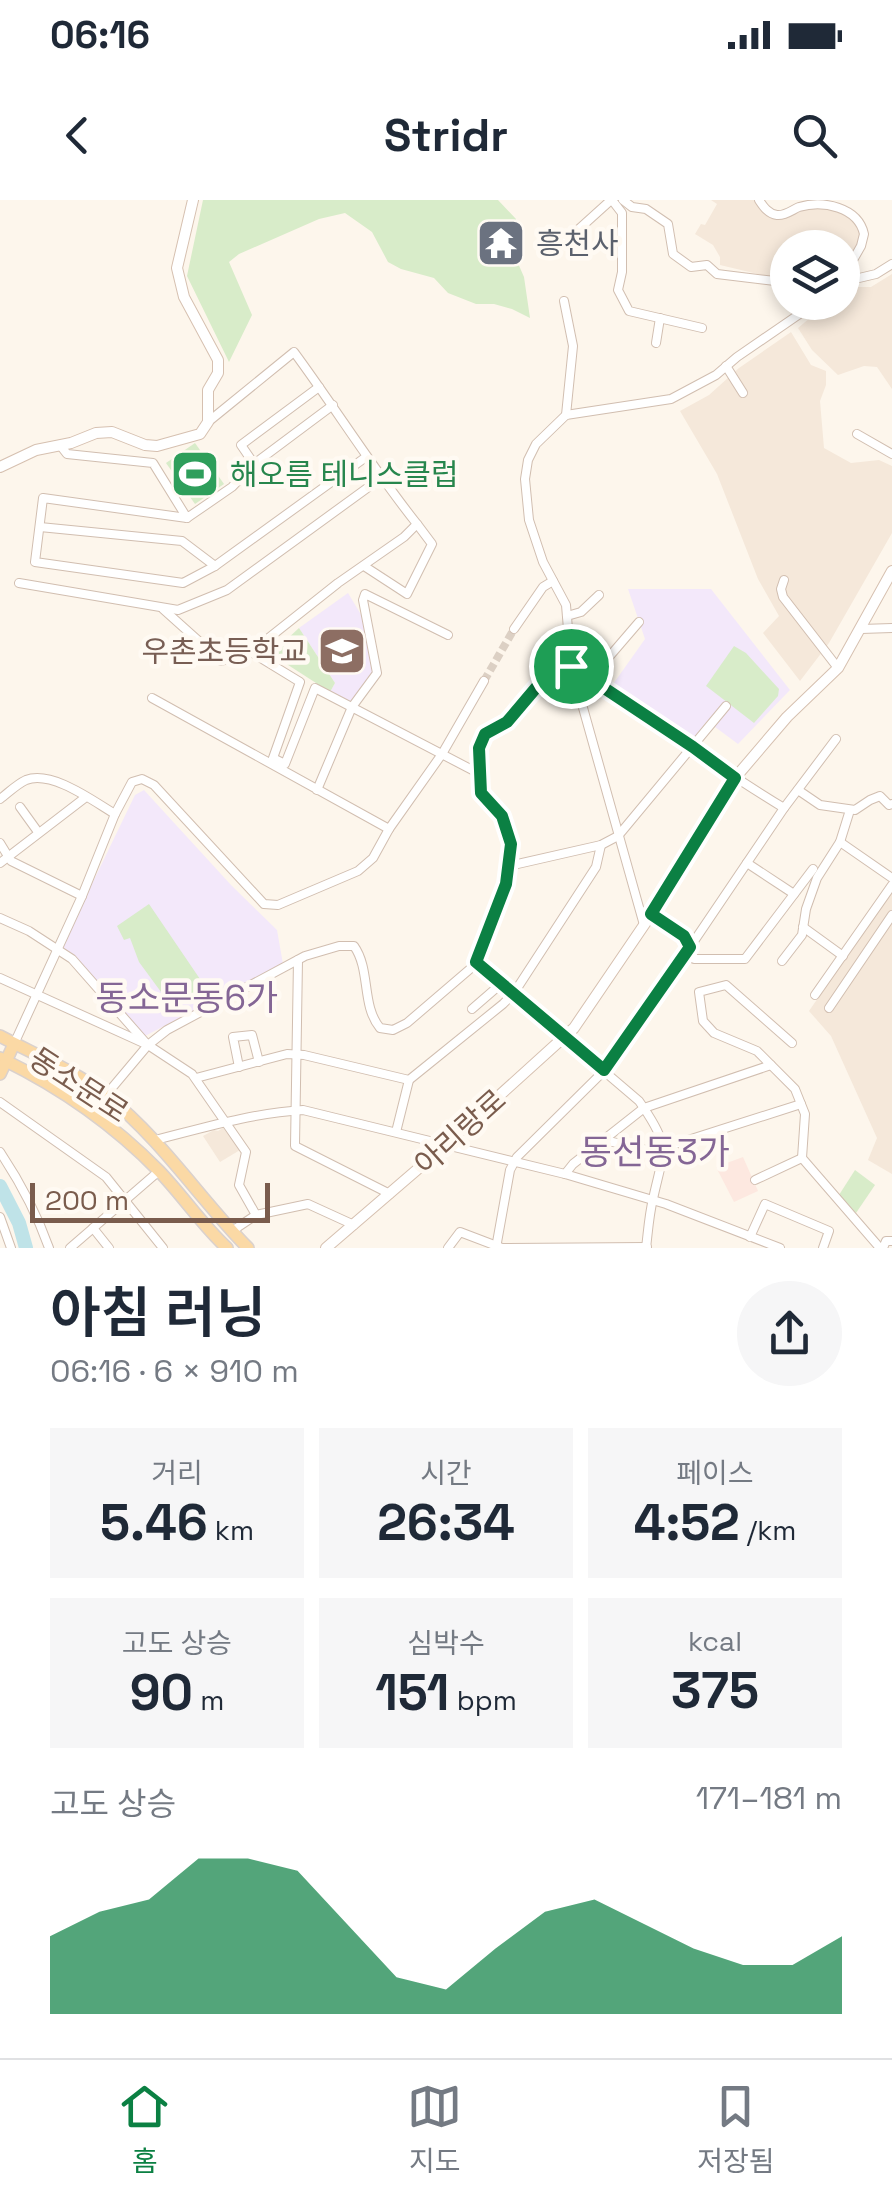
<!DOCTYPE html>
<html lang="ko">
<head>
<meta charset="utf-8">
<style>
	body { margin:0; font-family:"Space Grotesk","Noto Sans KR",sans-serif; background:#f6f6f7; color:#1f2937; height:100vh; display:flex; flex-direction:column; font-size:38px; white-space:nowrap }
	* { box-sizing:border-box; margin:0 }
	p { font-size:32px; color:#747a83 }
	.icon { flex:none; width:55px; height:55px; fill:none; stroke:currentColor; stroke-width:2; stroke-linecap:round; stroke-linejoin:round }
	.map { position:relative; height:1048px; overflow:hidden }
	.drawer { display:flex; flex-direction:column; background:#fff; flex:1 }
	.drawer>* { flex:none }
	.controls { position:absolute; left:770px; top:30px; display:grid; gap:20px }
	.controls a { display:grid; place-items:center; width:90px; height:90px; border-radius:50%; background:#fff; box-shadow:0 5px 15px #0003; font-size:50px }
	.scale { position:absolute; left:30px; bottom:25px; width:240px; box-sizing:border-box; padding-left:10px; border:5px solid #7a5c4d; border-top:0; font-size:28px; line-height:35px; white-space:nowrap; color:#7a5c4d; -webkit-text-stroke:8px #fffaf3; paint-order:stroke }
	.pin { position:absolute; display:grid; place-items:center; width:85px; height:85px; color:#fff; margin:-42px; border:5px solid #fff; border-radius:50%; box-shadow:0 2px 10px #0007 }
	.round { display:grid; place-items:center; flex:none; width:105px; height:105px; border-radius:52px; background:#f6f6f7 }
	.headline { display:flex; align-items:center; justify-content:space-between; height:170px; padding:0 50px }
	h1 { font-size:55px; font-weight:600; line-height:75px }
	.figures { display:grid; grid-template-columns:repeat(3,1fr); gap:15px; height:170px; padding:10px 50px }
	.figures div { display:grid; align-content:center; border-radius:0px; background:#f6f6f7; text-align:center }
	.figures b { font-size:50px; font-weight:600 }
	.figures small { font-size:28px; font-weight:400 }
	.figures p { font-size:28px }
	.chart { height:280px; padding:20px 50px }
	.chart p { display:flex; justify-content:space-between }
	.chart svg { width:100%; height:180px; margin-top:10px; fill:#0b8043; opacity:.7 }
	.status { display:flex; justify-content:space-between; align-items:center; height:70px; padding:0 50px; background:#fff; direction:ltr }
	.status svg { height:28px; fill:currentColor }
	header { display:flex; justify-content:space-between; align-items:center; height:130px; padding:0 50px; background:#fff; font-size:45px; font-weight:600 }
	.dock { display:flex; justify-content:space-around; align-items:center; height:140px; border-top:2px solid #e0e1e3; background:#fff; font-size:28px; color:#747a83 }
	.dock a { display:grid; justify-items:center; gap:5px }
	.dock .current { color:#0b8043 }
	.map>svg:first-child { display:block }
	.residential { fill:#f5e8da }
	.commercial { fill:#fde8e0 }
	.education { fill:#f3e8fa }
	.green { fill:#d8ecc9 }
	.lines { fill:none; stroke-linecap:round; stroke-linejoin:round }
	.river { stroke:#bfe3e8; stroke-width:14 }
	.street-tunnel { stroke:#dcd0c4; stroke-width:8; stroke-dasharray:8 4; stroke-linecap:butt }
	.street-casing { stroke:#d1beb0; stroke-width:10 }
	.secondary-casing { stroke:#d6c0b0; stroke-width:12 }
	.primary-casing { stroke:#dad1cd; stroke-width:14 }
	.street { stroke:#fff; stroke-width:8 }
	.secondary { stroke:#fff; stroke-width:10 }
	.primary { stroke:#fbd9a5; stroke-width:11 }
	.route-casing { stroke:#fff; stroke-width:20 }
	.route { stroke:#0b8043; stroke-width:12 }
	.labels { text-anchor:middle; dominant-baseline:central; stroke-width:9; stroke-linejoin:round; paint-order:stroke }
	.worship-label { font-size:30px; fill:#5b616d; stroke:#fffaf3; text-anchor:start }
	.leisure-label { font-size:30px; fill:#27864d; stroke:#fffaf3; text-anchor:start }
	.education-label { font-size:30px; fill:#785e54; stroke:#fffaf3; text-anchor:end }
	.street-label { font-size:30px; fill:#7a5c4d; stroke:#fffaf3 }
	.quarter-label { font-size:35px; fill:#846695; stroke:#fffaf3 }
</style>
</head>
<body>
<div class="status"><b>06:16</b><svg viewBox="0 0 49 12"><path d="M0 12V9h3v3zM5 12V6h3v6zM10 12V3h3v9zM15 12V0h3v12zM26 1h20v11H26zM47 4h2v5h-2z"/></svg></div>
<header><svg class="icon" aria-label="back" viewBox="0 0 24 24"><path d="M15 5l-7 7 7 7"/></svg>Stridr<svg class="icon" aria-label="search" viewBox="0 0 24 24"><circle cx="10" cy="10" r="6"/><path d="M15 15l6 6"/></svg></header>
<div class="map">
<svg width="892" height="1048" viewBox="0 0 892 1048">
	<rect width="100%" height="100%" fill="#fdf6ec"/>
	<!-- residential -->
	<g class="residential">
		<path d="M711 0H757L769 15 818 5 848 14 862 33 849 64 843 66 842 48H788L787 75 775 78 720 65V57L713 45 695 34 701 24 705 25 717 4Z"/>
		<path d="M892 74V189L877 167 864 166 838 175 812 150 798 128 828 103 842 102 843 91 846 87H871Z"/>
		<path d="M791 132 811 165 826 171V185L820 201 824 248 851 263 879 260 892 266V333L829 443 800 481 763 433 779 416 758 379 717 274 680 211 709 195 739 168Z"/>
		<path d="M892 691V974L868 960 877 938 831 836 809 811Z"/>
		<path d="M223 928 240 950 220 962 203 936 214 930 218 931Z"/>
	</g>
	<!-- commercial -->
	<path class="commercial" d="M743 957 758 991 734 1002 716 967Z"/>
	<!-- education -->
	<g class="education">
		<path d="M628 389H711L790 490 738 544 707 521 691 541 611 487 645 439Z"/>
		<path d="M348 393 363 418 375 473 351 505 330 492 335 483 299 428Z"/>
		<path d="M144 590 231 685 277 730 283 764 145 836 74 756 61 748 135 595Z"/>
	</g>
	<!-- green -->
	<g class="green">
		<path d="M203 0H498L516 19 517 61 524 77 530 118 512 109 494 104H476L448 93 434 78 401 69 388 62 372 32 345 13 319 19 239 54 229 62 252 115 229 162 187 76Z"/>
		<path d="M195 243 224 284 195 304 166 263Z"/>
		<path d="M299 428 335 483 330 492 271 454Z"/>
		<path d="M734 446 746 453 779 489 778 496 754 523 706 486Z"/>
		<path d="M149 704 202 782V790L192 795 188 784 164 796 139 762 130 738 124 740 117 726Z"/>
		<path d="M855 970 875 985 856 1013 839 995Z"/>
	</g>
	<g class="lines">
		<!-- river -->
		<path class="river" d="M0 986 19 1023 26 1048"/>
		<!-- street-tunnel -->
		<path class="street-tunnel" d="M484 481 514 429"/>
		<!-- street casing -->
		<g class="street-casing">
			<g id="street">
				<path d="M612 0 622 13V72L618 90 629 111 702 128"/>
				<path d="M623 0 632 7 646 9 668 24 673 54 691 67 707 65 717 74 775 81 788 78"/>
				<path d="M759 0C763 6 768 14 777 15 785 16 792 10 799 7 823 0 858 7 864 34L861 46 849 67 854 79"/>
				<path d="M559 47 611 0"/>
				<path d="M842 82 876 74 892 64"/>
				<path d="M564 101 573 146 566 215"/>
				<path d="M656 143 660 118"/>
				<path d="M726 166 743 193"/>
				<path d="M319 187 241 245 254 264 333 205"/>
				<path d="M857 234 892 254"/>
				<path d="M60 245 67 254 153 263 187 318 232 287 254 264"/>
				<path d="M187 318 43 298 35 362 183 383 215 366 366 257"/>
				<path d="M40 327 182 341 215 366"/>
				<path d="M364 366 407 394 432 344 417 324"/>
				<path d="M784 380 781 389 783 397 838 468"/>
				<path d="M19 383 178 410 227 390 381 278"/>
				<path d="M163 409 221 461 251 452 338 383 404 337 417 324C373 269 336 209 294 152L208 222"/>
				<path d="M567 416 581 412 599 395"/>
				<path d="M514 429 543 387 553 381"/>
				<path d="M861 429 892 428"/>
				<path d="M251 452 300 482 273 558 285 564 315 488 480 574"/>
				<path d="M590 479 639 422"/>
				<path d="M152 498 389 629"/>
				<path d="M317 590 352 507 377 473 363 400 365 394 448 435"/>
				<path d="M798 590 820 605 855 610 870 600 880 596 889 605 892 604"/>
				<path d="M0 599C8 593 17 584 26 580 52 570 93 601 115 614"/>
				<path d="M20 607 38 632"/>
				<path d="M840 642 892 678"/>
				<path d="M0 643 11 661 82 696"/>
				<path d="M0 663 86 597"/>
				<path d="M747 663 794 694"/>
				<path d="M509 666 601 645 618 636 726 506"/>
				<path d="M651 715 684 736 694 759H745L813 669"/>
				<path d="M0 718 29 731 72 759 145 842"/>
				<path d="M644 725 571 465 566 405 543 362 529 320 525 279 528 260 536 244 566 215 671 199 716 175 737 157 817 102"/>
				<path d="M803 727 843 756"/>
				<path d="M298 760 295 946 390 994"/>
				<path d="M782 761 802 735 806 709 817 678 840 642 850 610"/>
				<path d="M476 762 639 901C672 948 664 948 653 999 649 1015 648 1032 646 1048"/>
				<path d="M0 778 148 845 192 874 246 952 239 985 256 1015 232 1031"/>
				<path d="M815 795 892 685"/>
				<path d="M829 808 892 715"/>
				<path d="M472 809 502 783"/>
				<path d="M792 843 726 785 699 792 703 821 714 833 757 851 795 889 805 914 802 958 880 1048"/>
				<path d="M14 844 82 696 115 614 132 582 142 579 154 585 264 704 278 705 358 671 373 658 389 629 442 554 484 481"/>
				<path d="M239 867 233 837 252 835 259 862"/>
				<path d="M196 878 287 854 304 855 409 880 503 804 514 793 596 667 601 645"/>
				<path d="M106 895 148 845 167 830 305 756 339 746H354C371 770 361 805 380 828L393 830 407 823 470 769 480 757 506 684 511 644 502 616 481 593 479 547 485 534 507 522 546 476 556 468 571 465C642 513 711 564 784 608"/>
				<path d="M0 902 106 977 163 1048"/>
				<path d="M396 932 409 880"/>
				<path d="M155 940C203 928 253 913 303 910L565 974 666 1004 780 1048"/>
				<path d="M604 940 664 954"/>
				<path d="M663 948 801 904"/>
				<path d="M0 952C20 982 37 1014 49 1048"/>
				<path d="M565 974 573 964 644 908 771 865"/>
				<path d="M755 980 802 958"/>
				<path d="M256 1015 308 1004 354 1025"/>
				<path d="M0 1017 11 1048"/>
				<path d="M93 1028 109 1048"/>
				<path d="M750 1037 765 1004 829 1031 823 1048"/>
				<path d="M70 1048 159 971"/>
				<path d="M448 1048 460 1032 502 1048 647 1047"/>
				<path d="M496 1048 510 970 517 957 611 864 784 608 836 539"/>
				<path d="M883 1048 886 1041H892"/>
			</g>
		</g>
		<!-- secondary casing -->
		<g class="secondary-casing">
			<g id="secondary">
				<path d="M0 267 36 250 71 243 96 233 112 232 145 245 157 246 200 234 208 222V190L218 173V160L184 97 177 68 193 0"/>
				<path d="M326 1048 426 962 574 828 659 703 735 578 787 517 838 468 892 371"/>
			</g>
		</g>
		<!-- primary casing -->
		<g class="primary-casing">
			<g id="primary">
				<path d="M0 836C36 855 75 871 107 896 162 940 200 999 248 1048"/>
				<path d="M0 858C58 886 114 925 159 971 183 996 202 1025 227 1048"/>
				<path d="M0 874 14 844"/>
			</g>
		</g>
		<!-- street -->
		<use href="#street" class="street"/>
		<!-- secondary -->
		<use href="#secondary" class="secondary"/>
		<!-- primary -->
		<use href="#primary" class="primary"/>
	</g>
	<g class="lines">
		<!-- route casing -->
		<g class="route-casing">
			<path id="route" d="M571 466 693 547 735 578 651 714 684 736 690 747 604 870 476 762 506 684 511 644 502 616 481 593 479 548 485 534 507 522 546 476 556 468Z"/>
		</g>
		<!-- route -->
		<use href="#route" class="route"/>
	</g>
	<!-- icons -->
	<defs>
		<g id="temple-square" transform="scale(2.5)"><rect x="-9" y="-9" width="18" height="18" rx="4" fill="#6b7280" stroke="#fffaf3"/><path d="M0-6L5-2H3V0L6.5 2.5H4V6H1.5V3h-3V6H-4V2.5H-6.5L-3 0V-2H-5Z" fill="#fff"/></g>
		<g id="stadium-square" transform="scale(2.5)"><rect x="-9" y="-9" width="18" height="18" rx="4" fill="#2e9e5b" stroke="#fffaf3"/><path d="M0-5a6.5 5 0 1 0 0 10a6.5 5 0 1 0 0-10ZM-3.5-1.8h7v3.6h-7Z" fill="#fff"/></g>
		<g id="school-square" transform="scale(2.5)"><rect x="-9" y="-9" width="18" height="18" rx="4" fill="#8d6e63" stroke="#fffaf3"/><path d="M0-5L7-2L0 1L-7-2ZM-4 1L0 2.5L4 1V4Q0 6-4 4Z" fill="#fff"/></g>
	</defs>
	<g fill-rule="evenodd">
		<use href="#temple-square" x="501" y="43"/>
		<use href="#stadium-square" x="195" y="274"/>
		<use href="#school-square" x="342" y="451"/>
	</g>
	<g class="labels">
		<!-- worship labels -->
		<g class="worship-label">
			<text x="536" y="43">흥천사</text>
		</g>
		<!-- leisure labels -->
		<g class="leisure-label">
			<text x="230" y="274">해오름 테니스클럽</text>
		</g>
		<!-- education labels -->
		<g class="education-label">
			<text x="307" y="451">우촌초등학교</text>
		</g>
		<!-- street labels -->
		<g class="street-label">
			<text transform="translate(79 885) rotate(33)">동소문로</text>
			<text transform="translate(460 932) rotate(-42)">아리랑로</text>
		</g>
		<!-- quarter labels -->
		<g class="quarter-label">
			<text x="187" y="798">동소문동6가</text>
			<text x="655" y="952">동선동3가</text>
		</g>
	</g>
</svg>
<div class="controls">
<a><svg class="icon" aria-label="layers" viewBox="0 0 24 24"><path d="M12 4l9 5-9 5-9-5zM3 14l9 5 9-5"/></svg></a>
</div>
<div class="scale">200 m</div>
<div class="pin" style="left:571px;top:466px;background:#1e9e55"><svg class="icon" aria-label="arrive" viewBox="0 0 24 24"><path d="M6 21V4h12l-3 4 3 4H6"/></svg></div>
</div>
<section class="drawer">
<div class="headline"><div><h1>아침 러닝</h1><p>06:16 · 6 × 910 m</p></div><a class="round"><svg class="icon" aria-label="share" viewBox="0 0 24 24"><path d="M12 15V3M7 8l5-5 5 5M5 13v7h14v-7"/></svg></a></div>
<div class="figures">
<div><p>거리</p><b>5.46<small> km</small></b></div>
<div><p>시간</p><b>26:34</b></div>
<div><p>페이스</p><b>4:52<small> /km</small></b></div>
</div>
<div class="figures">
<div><p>고도 상승</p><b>90<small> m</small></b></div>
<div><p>심박수</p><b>151<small> bpm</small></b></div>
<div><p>kcal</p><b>375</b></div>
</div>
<div class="chart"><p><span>고도 상승</span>171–181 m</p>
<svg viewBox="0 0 160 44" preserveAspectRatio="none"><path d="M0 44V25L10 19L20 16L30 6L40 6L50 9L60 22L70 35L80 38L90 28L100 19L110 16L120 22L130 28L140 32L150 32L160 25V44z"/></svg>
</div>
</section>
<nav class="dock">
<a class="current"><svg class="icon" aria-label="home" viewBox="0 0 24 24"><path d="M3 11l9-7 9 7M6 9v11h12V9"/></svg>홈</a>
<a><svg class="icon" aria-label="map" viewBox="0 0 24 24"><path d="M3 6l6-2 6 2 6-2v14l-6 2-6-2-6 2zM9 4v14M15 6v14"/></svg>지도</a>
<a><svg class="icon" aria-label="saved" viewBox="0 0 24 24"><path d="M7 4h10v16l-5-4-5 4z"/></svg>저장됨</a>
</nav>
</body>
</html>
